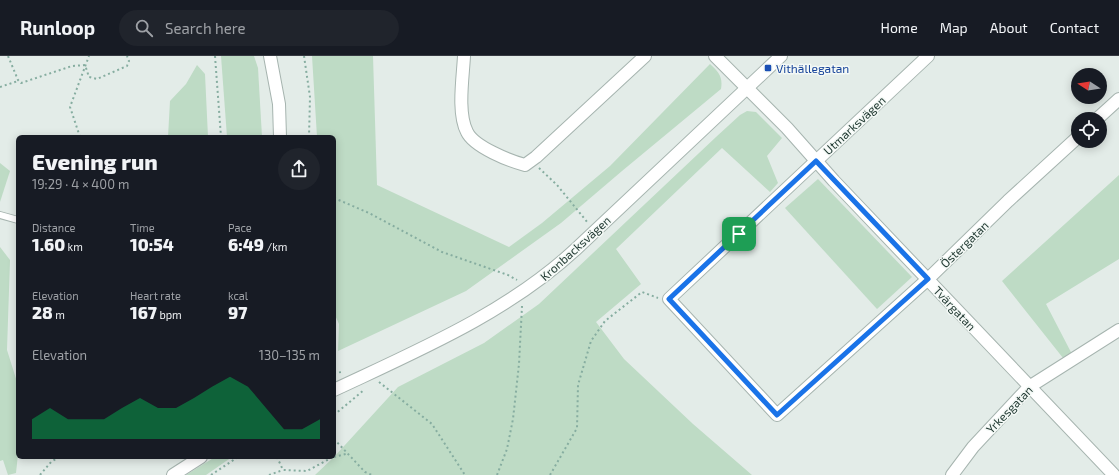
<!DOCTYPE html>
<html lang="en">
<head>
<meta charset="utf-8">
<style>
	body { margin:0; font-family:"Exo 2",sans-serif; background:#20242c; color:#f1f3f6; height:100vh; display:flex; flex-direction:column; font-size:15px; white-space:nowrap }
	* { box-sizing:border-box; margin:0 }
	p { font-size:13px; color:#9ea1a6 }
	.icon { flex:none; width:22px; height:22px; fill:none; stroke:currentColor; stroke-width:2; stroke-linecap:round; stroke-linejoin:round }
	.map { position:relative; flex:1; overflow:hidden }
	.sheet { position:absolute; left:16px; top:79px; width:320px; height:324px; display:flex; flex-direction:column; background:#171b24; border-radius:6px; box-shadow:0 2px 10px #0003 }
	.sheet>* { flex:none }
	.needle { width:26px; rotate:282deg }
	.tools { position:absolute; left:1071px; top:12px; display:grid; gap:8px }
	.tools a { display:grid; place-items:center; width:36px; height:36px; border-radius:50%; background:#171b24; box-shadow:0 2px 10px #0003; font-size:20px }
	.pin { position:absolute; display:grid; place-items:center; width:34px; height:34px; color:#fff; margin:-17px; border-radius:8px; box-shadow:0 2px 6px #0006 }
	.round { display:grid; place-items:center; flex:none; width:42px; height:42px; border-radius:21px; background:#20242c }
	.head { display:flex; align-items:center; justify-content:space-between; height:68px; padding:0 16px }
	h1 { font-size:22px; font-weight:800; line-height:30px }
	.figures { display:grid; grid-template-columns:repeat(3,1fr); gap:6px; height:68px; padding:4px 16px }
	.figures div { display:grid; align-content:center }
	.figures b { font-size:17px; font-weight:800 }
	.figures small { font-size:11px; font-weight:400 }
	.figures p { font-size:11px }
	.chart { height:112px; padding:8px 16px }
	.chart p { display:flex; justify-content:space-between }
	.chart svg { width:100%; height:72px; margin-top:4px; fill:#0b8043; opacity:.7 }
	header { display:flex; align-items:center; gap:24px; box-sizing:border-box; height:56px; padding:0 20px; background:#171b24; border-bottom:1px solid #363941 }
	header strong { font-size:19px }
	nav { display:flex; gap:22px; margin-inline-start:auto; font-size:14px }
	.search { width:280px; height:36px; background:#20242c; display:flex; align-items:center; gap:10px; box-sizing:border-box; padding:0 14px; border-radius:22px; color:#9ea1a6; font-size:15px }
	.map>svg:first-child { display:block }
	.green { fill:#bedbc5 }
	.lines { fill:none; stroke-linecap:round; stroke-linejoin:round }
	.service-casing { stroke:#a6b4af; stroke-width:8 }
	.minor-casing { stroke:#a6b4af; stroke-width:14 }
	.tertiary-casing { stroke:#a6b4af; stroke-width:14 }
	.path { stroke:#86ada0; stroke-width:2; stroke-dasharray:2 3; stroke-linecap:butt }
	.service { stroke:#fff; stroke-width:6 }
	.minor { stroke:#fff; stroke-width:12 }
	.tertiary { stroke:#fff; stroke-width:12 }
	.route-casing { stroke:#fff; stroke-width:8 }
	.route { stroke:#1a73e8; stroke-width:5 }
	.transit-dot { fill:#1a4fb4; stroke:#f4f9f6; stroke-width:1.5 }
	.labels { text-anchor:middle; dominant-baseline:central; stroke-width:3; stroke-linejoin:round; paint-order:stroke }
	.transit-label { font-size:12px; fill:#164399; stroke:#f4f9f6; text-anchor:start }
	.street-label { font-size:12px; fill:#243c35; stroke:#f4f9f6 }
</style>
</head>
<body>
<header>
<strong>Runloop</strong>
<div class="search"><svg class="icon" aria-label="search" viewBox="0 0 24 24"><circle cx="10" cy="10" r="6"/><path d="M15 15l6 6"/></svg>Search here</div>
<nav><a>Home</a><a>Map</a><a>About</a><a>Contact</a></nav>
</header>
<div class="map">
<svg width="1119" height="419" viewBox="0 0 1119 419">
	<rect width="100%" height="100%" fill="#e3ece8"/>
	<!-- green -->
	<g class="green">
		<path d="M221 0H254L258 12 262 81H227Z"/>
		<path d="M312 0H373L377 129 509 191 542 167 610 110 710 8C719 16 723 21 721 33L622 115 561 167 466 235 338 295 339 268 334 257V81H317Z"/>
		<path d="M197 9 205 18 208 81H168L170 45 186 28Z"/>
		<path d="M747 55 756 56 782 82 767 100 778 127 770 136 722 92 616 193 641 228 596 266 624 303 693 368 752 419H315L334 401 398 331 484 287 539 248 716 81 740 59Z"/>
		<path d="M0 107 10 115 0 146Z"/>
		<path d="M1119 119V203L1046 248 1074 302 1067 307 1002 225Z"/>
		<path d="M818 123 912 221 877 253 785 152Z"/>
		<path d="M0 191 10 204 7 294 18 329V398L16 417 8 419 3 404 0 405Z"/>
		<path d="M215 401H232L206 419H186Z"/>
	</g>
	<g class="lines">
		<!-- service casing -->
		<g class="service-casing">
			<path id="service" d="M0 159 18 164"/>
		</g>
		<!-- minor casing -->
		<g class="minor-casing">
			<g id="minor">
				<path d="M270 0 279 48 280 81"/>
				<path d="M464 0C463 21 457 57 467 76 474 91 510 105 525 109L536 101 645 0"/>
				<path d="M715 0 787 72 834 125 1114 419"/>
				<path d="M928 0 669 243 777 359 928 223 1008 145 1078 81"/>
				<path d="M1097 63 1119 43"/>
				<path d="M952 419 973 391 1029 331 1119 274"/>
			</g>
		</g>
		<!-- tertiary casing -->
		<g class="tertiary-casing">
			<g id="tertiary">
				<path d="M334 334C419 294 507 257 576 193L781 0"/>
				<path d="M173 419 201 401"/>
			</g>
		</g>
		<!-- path -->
		<g class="path">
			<path d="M8 0 18 24 21 27 72 10 85 9 89 21 97 23 127 10 129 5 127 0"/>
			<path d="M215 0 221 81"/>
			<path d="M304 0 310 41 309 81"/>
			<path d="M0 31 18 25"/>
			<path d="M80 81 70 51 89 0"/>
			<path d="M539 112 557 129 588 167"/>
			<path d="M334 142 369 157 442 196 508 219 517 224"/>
			<path d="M334 317 342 316"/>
			<path d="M379 326 432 368 465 419"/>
			<path d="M334 353 336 357"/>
			<path d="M334 359 364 334"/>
			<path d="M334 383 365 416 372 419"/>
			<path d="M277 401 283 414 307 415 333 401"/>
			<path d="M334 401 346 398"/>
			<path d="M40 419 51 406 59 401"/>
			<path d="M211 419 238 401"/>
			<path d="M269 419 283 414"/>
			<path d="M497 419 507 393 513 363 519 308 522 250"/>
			<path d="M550 419 577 372 578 329 591 285 605 265 642 236 658 242"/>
		</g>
		<!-- service -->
		<use href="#service" class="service"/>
		<!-- minor -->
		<use href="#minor" class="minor"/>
		<!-- tertiary -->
		<use href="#tertiary" class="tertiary"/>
	</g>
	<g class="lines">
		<!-- route casing -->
		<g class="route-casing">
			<path id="route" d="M816 105 928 223 777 359 669 243Z"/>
		</g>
		<!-- route -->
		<use href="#route" class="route"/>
	</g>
	<!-- markers -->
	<rect class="transit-dot" x="764" y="8" width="8" height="8" rx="2"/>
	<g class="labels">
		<!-- transit labels -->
		<g class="transit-label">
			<text x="776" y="12">Vithällegatan</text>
		</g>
		<!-- street labels -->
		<g class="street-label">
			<text transform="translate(854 69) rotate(-43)">Utmarksvägen</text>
			<text transform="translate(964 188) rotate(-44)">Östergatan</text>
			<text transform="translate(575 192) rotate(-42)">Kronbacksvägen</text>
			<text transform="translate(955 252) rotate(47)">Tvärgatan</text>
			<text transform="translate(1009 353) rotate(-46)">Yrkesgatan</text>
		</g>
	</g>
</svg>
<div class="tools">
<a><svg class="needle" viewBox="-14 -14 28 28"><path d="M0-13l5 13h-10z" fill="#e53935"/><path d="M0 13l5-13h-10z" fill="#9ea1a6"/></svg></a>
<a><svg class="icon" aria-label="locate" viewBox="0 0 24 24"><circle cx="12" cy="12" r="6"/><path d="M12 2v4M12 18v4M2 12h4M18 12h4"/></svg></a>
</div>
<div class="pin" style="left:739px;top:178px;background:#1e9e55"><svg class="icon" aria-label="arrive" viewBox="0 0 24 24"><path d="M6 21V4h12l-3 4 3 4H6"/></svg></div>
<section class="sheet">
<div class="head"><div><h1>Evening run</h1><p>19:29 · 4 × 400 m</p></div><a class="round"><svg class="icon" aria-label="share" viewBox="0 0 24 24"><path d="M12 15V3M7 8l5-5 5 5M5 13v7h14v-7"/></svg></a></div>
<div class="figures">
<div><p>Distance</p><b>1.60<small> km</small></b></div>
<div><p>Time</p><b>10:54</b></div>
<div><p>Pace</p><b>6:49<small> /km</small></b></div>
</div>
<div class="figures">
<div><p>Elevation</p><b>28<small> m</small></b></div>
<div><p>Heart rate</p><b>167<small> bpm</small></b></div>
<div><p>kcal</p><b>97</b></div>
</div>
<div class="chart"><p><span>Elevation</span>130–135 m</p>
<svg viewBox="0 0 160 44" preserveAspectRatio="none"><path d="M0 44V32L10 25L20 32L30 32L40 32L50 25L60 19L70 25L80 25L90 19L100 12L110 6L120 12L130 25L140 38L150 38L160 32V44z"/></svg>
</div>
</section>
</div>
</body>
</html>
